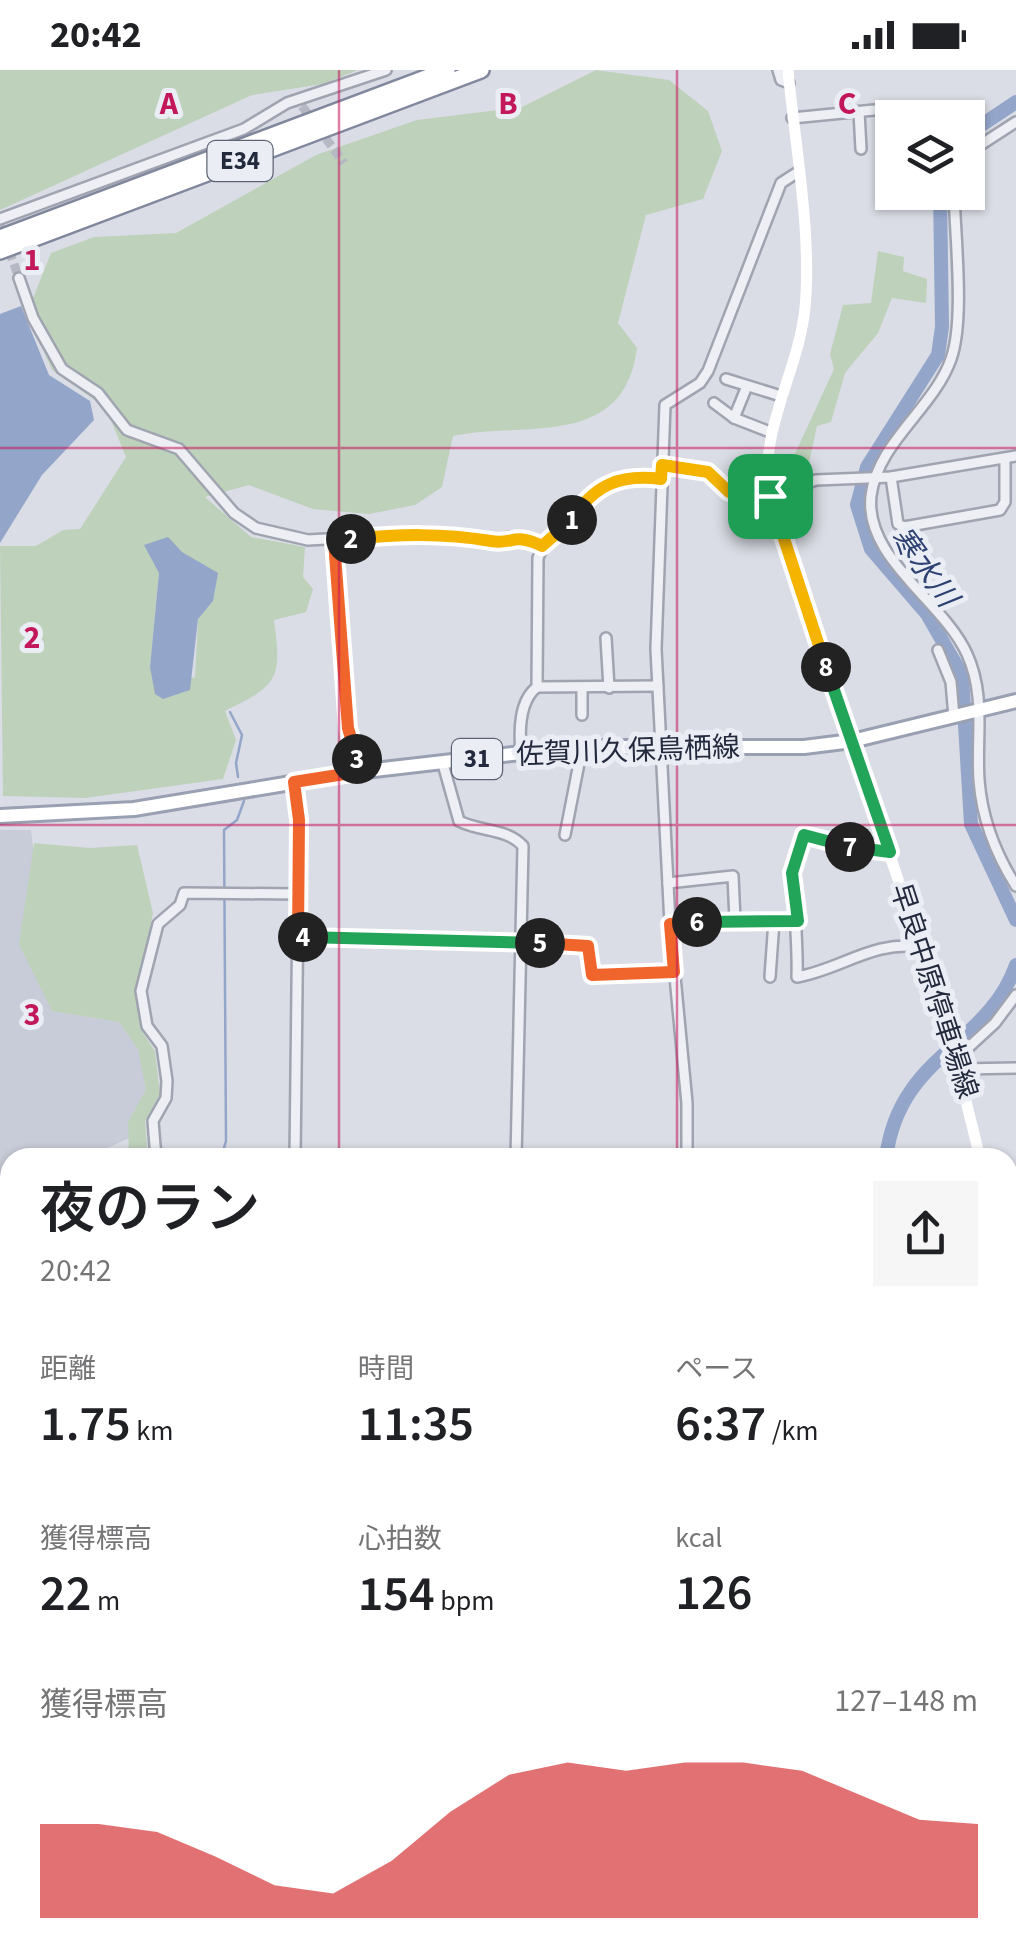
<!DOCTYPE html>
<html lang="ja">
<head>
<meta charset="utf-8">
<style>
	body { margin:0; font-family:"Source Sans 3","Noto Sans JP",sans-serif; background:#f6f6f6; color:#202124; height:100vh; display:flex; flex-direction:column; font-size:38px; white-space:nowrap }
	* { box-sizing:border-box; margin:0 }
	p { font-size:32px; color:#757577 }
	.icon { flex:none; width:55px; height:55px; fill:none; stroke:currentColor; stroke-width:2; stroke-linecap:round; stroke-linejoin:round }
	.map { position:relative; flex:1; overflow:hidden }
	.sheet { position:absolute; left:0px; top:1078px; width:1018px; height:812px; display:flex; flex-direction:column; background:#fff; border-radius:30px 30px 0 0; box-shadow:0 2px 8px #0004 }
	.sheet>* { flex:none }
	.buttons { position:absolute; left:875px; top:30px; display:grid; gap:20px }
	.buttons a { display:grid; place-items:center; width:110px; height:110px; border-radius:0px; background:#fff; box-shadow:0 2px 8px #0004; font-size:50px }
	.pin { position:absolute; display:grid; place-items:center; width:85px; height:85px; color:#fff; margin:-42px; border-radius:20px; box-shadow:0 5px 15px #0006 }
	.km { position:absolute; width:50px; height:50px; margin:-25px; border-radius:50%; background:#222; color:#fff; font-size:28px; line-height:50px; text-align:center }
	.round { display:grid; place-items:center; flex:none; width:105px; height:105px; border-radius:0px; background:#f6f6f6 }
	.headline { display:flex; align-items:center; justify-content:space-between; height:170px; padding:0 40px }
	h1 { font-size:55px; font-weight:600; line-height:75px }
	.stats { display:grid; grid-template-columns:repeat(3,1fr); gap:15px; height:170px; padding:10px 40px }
	.stats div { display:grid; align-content:center }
	.stats b { font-size:50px; font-weight:600 }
	.stats small { font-size:28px; font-weight:400 }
	.stats p { font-size:28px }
	.chart { height:280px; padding:20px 40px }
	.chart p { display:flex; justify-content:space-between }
	.chart svg { width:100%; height:180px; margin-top:10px; fill:#d53638; opacity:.7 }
	.status { display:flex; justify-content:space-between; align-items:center; height:70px; padding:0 50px; background:#fff; direction:ltr }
	.status svg { height:28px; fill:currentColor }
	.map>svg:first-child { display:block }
	.built { fill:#c8ccd8 }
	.green { fill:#bed1bb; fill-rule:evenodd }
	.water { fill:#93a5c9 }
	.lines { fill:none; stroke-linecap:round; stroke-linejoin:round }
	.stream { stroke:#93a5c9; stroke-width:2.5 }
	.river { stroke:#93a5c9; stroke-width:14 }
	.street-tunnel { stroke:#b6b9c4; stroke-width:9; stroke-dasharray:9 4.5; stroke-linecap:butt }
	.street-casing { stroke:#a0a4b0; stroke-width:14 }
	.primary-casing { stroke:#99a0b2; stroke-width:18 }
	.highway-casing { stroke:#81889d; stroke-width:20 }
	.street { stroke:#edeff4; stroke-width:9 }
	.secondary { stroke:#fff; stroke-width:11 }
	.primary { stroke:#fff; stroke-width:12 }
	.highway { stroke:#fff; stroke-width:15 }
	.rail { stroke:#737a90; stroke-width:2.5; stroke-dasharray:5 10; stroke-linecap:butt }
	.split-1-casing { stroke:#fff; stroke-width:20 }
	.split-2-casing { stroke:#fff; stroke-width:20 }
	.split-3-casing { stroke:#fff; stroke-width:20 }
	.split-4-casing { stroke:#fff; stroke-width:20 }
	.split-5-casing { stroke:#fff; stroke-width:20 }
	.split-6-casing { stroke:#fff; stroke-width:20 }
	.split-7-casing { stroke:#fff; stroke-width:20 }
	.split-8-casing { stroke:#fff; stroke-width:20 }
	.split-9-casing { stroke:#fff; stroke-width:20 }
	.split-1 { stroke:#f5b400; stroke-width:12 }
	.split-2 { stroke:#f5b400; stroke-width:12 }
	.split-3 { stroke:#f0652b; stroke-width:12 }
	.split-4 { stroke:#f0652b; stroke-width:12 }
	.split-5 { stroke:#22a559; stroke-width:12 }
	.split-6 { stroke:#f0652b; stroke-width:12 }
	.split-7 { stroke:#22a559; stroke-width:12 }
	.split-8 { stroke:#22a559; stroke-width:12 }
	.split-9 { stroke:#f5b400; stroke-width:12 }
	.grid { fill:none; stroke:#c2185b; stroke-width:2.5; stroke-opacity:0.55 }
	.labels { text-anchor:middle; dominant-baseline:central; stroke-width:10; stroke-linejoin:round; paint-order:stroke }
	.shield { fill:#eaedf4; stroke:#5f6474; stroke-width:2.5 }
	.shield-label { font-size:25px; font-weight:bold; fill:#242a3d }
	.street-label { font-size:28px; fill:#242a3d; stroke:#eaedf4 }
	.water-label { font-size:30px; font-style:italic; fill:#2d4272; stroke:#eaedf4 }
	.grid-label { font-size:32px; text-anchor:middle; font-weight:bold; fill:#c2185b; stroke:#eaedf4; stroke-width:10; stroke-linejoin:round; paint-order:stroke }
</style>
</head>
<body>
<div class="status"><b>20:42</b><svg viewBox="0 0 49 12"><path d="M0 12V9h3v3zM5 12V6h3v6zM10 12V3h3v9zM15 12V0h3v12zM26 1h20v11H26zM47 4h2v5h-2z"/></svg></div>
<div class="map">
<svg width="1016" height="1888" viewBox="0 0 1016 1888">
	<rect width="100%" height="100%" fill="#dbdde6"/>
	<!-- built -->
	<path class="built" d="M0 760H31L52 941 119 952 138 979 147 1020 128 1052 130 1068 86 1087 10 1088V1233L4 1244 0 1243Z"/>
	<!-- green -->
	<g class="green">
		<path d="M0 0H358L323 14 252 25 0 140Z"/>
		<path d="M596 0 669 10 708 41 722 81 703 129 646 145 618 253 637 278C624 380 525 351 453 366L442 417 415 435 369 444 313 439 249 415 205 427 251 467 305 477 303 507 313 519 306 542 274 550C282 608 279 615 225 641L236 670 223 709 85 728 3 726 0 476H36L63 460 80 459 126 387 106 338 52 300 27 243 51 183 94 167 176 163 316 85 417 50 522 37ZM159 503 213 531 198 549 195 608 150 597Z"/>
		<path d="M878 181 904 187 903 201 927 209 926 233 892 228 878 263 845 303 831 352 817 356 809 393 797 413 788 399 834 299 830 284 843 235 871 233Z"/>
		<path d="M34 773 90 778 137 775 153 843 136 925 143 963 155 981 160 1024 145 1051 148 1087H129L128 1052 146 1020 138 979 119 952 52 941 19 874Z"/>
		<path d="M10 1323V1413L0 1418V1333Z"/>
	</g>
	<!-- water -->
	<g class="water">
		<path d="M21 236 49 305 90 331 94 350 42 405 0 473V244Z"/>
		<path d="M168 467 182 482 218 503 213 531 198 549 190 620 163 629 155 624 150 597 159 503 144 475Z"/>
		<path d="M218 1880H330L328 1888 277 1884 215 1888Z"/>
	</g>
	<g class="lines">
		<!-- stream -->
		<g class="stream">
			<path d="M230 642 242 665 236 693 238 707"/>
			<path d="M221 1088 226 1071 224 760 237 750 244 731"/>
			<path d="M208 1888 210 1880"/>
		</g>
		<!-- river -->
		<g class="river">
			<path d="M968 64 1016 32"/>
			<path d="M940 122 942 257 938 285 867 397 857 435 871 479 927 544 962 605 971 754 1016 850"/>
			<path d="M886 1088C899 984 987 977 1016 895"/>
			<path d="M884 1880 887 1888"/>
		</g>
		<!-- street-tunnel -->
		<g class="street-tunnel">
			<path d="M302 36 344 93"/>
			<path d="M0 156 19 208"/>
		</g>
		<!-- street casing -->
		<g class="street-casing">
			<g id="street">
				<path d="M778 0 781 10 789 13"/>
				<path d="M859 42 861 79"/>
				<path d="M792 48 874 40"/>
				<path d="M968 83 1016 52"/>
				<path d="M954 122C955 166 965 250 951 289 934 338 877 373 871 426 864 488 943 531 967 584 986 626 976 667 979 710 982 750 995 783 1016 816"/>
				<path d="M0 149 244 59 287 33 386 0"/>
				<path d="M19 208 33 248 62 299 98 323 127 360 179 379 234 443 256 458 308 470 432 463 495 472 510 467 542 476"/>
				<path d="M726 309 781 326"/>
				<path d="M714 333 734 348 770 362"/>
				<path d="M734 348 747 316"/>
				<path d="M662 395 708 402 729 422 769 426 816 410 891 407 1016 386"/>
				<path d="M891 407 898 454 904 457 1000 440 1005 432V389"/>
				<path d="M904 457 926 490"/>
				<path d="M334 471 347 659 357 684V702"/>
				<path d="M606 568 609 618"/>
				<path d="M938 580 951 612 954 647"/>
				<path d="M537 617 658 616"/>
				<path d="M582 618V645"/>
				<path d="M521 683C519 660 519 631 537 617L538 488C543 473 554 471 564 460 603 421 594 401 661 409"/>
				<path d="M443 694 459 751C480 762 507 758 523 776L516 1088"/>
				<path d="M295 712 299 749 295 1088"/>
				<path d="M565 765 582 678"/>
				<path d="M890 783 870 782 804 765C787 795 799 868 797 907 842 899 873 870 921 877"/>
				<path d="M668 813 733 806 735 850"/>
				<path d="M670 854 799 851"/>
				<path d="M298 867 585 875 590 879 593 905 674 902"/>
				<path d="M770 907 774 851"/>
				<path d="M957 988 995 953 1016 925"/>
				<path d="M961 999 1016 998"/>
				<path d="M156 1088 153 1051 166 1028 167 1011 162 976 147 956 141 921 158 854 180 835 184 823 298 824"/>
				<path d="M687 1088V1033L670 854 656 579 665 335 700 313 708 301 781 113 798 102"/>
				<path d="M0 1526H10"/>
				<path d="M1008 1543 1016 1545"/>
				<path d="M1008 1592 1016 1600"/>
				<path d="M0 1826 10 1827"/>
				<path d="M1008 1859 1016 1855"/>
				<path d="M684 1880 687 1888"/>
				<path d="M823 1880 829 1888"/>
				<path d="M24 1888V1880"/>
				<path d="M340 1888 342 1880"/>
				<path d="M431 1888 433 1880"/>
				<path d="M439 1888 550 1882"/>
				<path d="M861 1888H866"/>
				<path d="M940 1888 959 1880"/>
			</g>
		</g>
		<!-- primary casing -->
		<g class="primary-casing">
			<path id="primary" d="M0 746 134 739 357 702 521 683 600 677H804L852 671 1016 631"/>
		</g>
		<!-- highway casing -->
		<g class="highway-casing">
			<g id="highway">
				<path d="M0 168 447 0"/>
				<path d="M0 181 481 0"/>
			</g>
		</g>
		<!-- street -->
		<use href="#street" class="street"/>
		<!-- secondary -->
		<g class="secondary">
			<path d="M788 0C795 75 812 164 805 238 798 304 759 358 769 426L948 958 980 1088"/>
			<path d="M1008 1703 1016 1729"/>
		</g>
		<!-- primary -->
		<use href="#primary" class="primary"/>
		<!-- highway -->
		<use href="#highway" class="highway"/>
		<!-- rail -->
		<g class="rail">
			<path d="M1008 1846 1016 1842"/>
			<path d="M896 1888 915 1880"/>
		</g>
	</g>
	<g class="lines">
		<!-- split-1 casing -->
		<g class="split-1-casing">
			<path id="split-1" d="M572 450C594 414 621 404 661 409L662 395 708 402 729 422 770 426"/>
		</g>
		<!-- split-2 casing -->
		<g class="split-2-casing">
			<path id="split-2" d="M351 469C400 464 442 463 491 471 512 475 514 462 542 476L572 450"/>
		</g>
		<!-- split-3 casing -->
		<g class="split-3-casing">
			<path id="split-3" d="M351 469 334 471 348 658 357 689"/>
		</g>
		<!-- split-4 casing -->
		<g class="split-4-casing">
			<path id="split-4" d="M303 867H298L299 750 294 712 357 702V689"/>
		</g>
		<!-- split-5 casing -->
		<g class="split-5-casing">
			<path id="split-5" d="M303 867 540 873"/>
		</g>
		<!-- split-6 casing -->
		<g class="split-6-casing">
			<path id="split-6" d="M540 873 588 876 592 905 674 902 670 854 697 852"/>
		</g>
		<!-- split-7 casing -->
		<g class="split-7-casing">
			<path id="split-7" d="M697 852 798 851 792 803 804 765 850 777"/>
		</g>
		<!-- split-8 casing -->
		<g class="split-8-casing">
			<path id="split-8" d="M826 597 890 782 850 777"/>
		</g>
		<!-- split-9 casing -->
		<g class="split-9-casing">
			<path id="split-9" d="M770 426 826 597"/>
		</g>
		<!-- split-1 -->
		<use href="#split-1" class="split-1"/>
		<!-- split-2 -->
		<use href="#split-2" class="split-2"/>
		<!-- split-3 -->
		<use href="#split-3" class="split-3"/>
		<!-- split-4 -->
		<use href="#split-4" class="split-4"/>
		<!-- split-5 -->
		<use href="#split-5" class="split-5"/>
		<!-- split-6 -->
		<use href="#split-6" class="split-6"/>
		<!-- split-7 -->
		<use href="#split-7" class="split-7"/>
		<!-- split-8 -->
		<use href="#split-8" class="split-8"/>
		<!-- split-9 -->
		<use href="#split-9" class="split-9"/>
	</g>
	<!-- grid -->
	<path class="grid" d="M339 0V1088M677 0V1088M0 378H1016M0 755H1016M0 1133H10M1008 1133H1016M0 1510H10M1008 1510H1016M339 1880V1888M677 1880V1888"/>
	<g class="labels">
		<!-- shield labels -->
		<g class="shield">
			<rect x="207.5" y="71" width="65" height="40" rx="8"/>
			<rect x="452" y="669" width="50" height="40" rx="8"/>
		</g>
		<g class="shield-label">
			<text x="240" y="91">E34</text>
			<text x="477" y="689">31</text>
		</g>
		<!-- street labels -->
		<g class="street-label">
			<text transform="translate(628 681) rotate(-2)">佐賀川久保鳥栖線</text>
			<text transform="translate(934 921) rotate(72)">早良中原停車場線</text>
		</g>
		<!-- water labels -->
		<g class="water-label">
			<text transform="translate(924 497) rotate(54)">寒水川</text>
		</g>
	</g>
	<g class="grid-label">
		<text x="169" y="44">A</text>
		<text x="508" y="44">B</text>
		<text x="847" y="44">C</text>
		<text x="32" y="200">1</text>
		<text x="32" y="578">2</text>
		<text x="32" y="955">3</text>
	</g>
</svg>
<div class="buttons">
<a><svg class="icon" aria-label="layers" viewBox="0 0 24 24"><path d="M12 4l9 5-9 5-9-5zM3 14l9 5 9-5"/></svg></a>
</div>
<div class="pin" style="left:770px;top:426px;background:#1e9e55"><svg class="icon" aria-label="arrive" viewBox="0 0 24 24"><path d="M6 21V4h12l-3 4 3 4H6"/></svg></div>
<b class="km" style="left:572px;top:450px">1</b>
<b class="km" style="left:351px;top:469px">2</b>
<b class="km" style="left:357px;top:689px">3</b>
<b class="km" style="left:303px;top:867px">4</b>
<b class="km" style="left:540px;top:873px">5</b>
<b class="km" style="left:697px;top:852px">6</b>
<b class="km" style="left:850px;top:777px">7</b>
<b class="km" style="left:826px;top:597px">8</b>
<section class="sheet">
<div class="headline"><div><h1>夜のラン</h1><p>20:42</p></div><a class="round"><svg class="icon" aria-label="share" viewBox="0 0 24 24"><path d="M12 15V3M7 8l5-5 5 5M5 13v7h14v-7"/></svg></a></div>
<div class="stats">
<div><p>距離</p><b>1.75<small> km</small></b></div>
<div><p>時間</p><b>11:35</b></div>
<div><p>ペース</p><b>6:37<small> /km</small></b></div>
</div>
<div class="stats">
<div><p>獲得標高</p><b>22<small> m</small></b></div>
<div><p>心拍数</p><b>154<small> bpm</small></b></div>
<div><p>kcal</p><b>126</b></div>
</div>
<div class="chart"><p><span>獲得標高</span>127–148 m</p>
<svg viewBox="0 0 160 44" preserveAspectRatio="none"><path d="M0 44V21L10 21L20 23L30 29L40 36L50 38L60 30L70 18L80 9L90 6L100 8L110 6L120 6L130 8L140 14L150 20L160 21V44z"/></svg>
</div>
</section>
</div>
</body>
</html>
